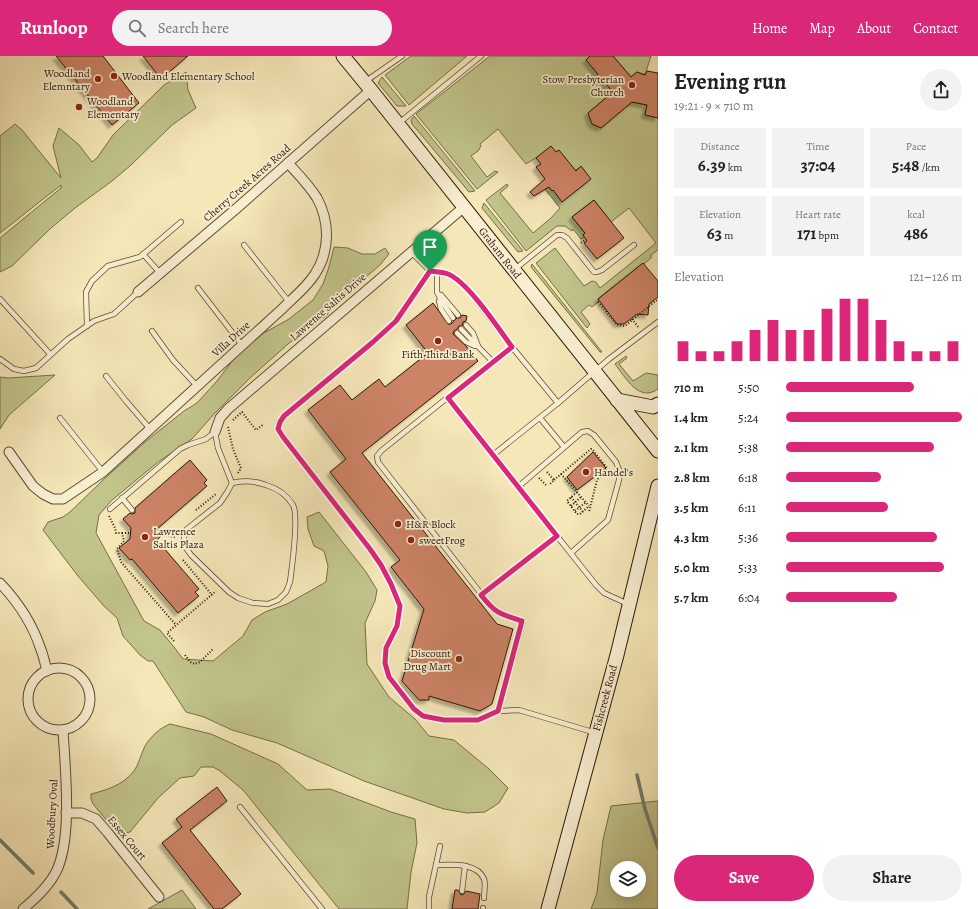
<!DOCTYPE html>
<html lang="en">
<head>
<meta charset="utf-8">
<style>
	body { margin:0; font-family:Alegreya,serif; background:#f2f2f2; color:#222; height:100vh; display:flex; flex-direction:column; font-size:15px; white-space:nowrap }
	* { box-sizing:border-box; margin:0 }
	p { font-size:13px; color:#767676 }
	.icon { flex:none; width:22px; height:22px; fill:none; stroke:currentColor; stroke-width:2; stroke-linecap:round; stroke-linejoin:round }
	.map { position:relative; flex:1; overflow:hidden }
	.sheet { display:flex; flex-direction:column; background:#fff; width:320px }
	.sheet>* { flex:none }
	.controls { position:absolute; left:610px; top:805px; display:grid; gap:8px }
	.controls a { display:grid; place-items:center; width:36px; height:36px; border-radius:50%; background:#fff; box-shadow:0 2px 10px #0003; font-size:20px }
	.pin { position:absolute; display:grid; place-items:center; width:34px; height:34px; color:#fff; margin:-41px -17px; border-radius:50% 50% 50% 0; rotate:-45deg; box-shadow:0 0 4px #0007 }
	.pin .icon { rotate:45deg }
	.round { display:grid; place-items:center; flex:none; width:42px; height:42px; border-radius:21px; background:#f2f2f2 }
	.overview { display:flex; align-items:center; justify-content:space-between; height:68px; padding:0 16px }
	h1 { font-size:22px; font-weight:600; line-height:30px }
	.stats { display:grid; grid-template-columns:repeat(3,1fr); gap:6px; height:68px; padding:4px 16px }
	.stats div { display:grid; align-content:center; border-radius:0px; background:#f2f2f2; text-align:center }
	.stats b { font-size:17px; font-weight:600 }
	.stats small { font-size:11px; font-weight:400 }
	.stats p { font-size:11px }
	.chart { height:112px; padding:8px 16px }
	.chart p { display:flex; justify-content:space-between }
	.chart svg { width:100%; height:72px; margin-top:4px; stroke:#db2777; stroke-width:6 }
	.cta { display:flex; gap:8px; margin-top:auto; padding:8px 16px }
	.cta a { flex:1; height:46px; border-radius:24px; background:#db2777; color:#fff; font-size:16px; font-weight:600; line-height:46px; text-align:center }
	.cta a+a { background:#f2f2f2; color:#222 }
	ul { padding:0 16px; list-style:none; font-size:13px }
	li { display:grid; grid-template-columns:64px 48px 1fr; align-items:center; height:30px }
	li i { height:10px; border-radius:5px; background:#db2777 }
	header { display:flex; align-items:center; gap:24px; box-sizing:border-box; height:56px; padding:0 20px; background:#db2777; color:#fff }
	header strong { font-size:19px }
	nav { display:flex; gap:22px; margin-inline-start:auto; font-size:14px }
	.search { width:280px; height:36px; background:#f2f2f2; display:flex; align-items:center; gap:10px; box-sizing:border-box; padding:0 14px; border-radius:22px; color:#767676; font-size:15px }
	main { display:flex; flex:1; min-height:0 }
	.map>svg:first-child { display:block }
	.green { fill:#c1c48b; stroke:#766e48; fill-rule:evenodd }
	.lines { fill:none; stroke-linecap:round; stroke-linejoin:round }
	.stream { stroke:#6f7d6a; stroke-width:3.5 }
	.building { fill:#cc8366; stroke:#2b1806; filter:url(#shadow) }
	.service-casing { stroke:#5e4c32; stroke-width:6 }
	.minor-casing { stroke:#5e4c32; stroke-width:11 }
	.secondary-casing { stroke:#2b1806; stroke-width:15 }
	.path { stroke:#2b1806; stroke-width:2; stroke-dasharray:1 2; stroke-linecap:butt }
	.service { stroke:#f8efd1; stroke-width:4.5 }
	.minor { stroke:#f8efd1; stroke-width:9 }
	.secondary { stroke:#f8efd1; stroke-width:13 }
	.route-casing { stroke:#fff; stroke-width:8 }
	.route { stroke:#db2777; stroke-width:5 }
	.poi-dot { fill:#8f2418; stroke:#f8efd1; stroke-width:1.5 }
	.labels { text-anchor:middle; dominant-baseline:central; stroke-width:3.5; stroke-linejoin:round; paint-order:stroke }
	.poi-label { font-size:11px; fill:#2b1806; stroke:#f8efd1; text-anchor:start }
	.street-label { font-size:11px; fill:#2b1806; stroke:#f8efd1 }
</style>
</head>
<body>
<header>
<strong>Runloop</strong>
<div class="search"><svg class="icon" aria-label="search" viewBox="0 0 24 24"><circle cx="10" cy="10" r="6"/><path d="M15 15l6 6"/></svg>Search here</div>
<nav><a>Home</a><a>Map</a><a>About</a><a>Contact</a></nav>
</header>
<main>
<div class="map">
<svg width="658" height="853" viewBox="0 0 658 853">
	<defs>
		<filter id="shadow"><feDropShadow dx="-3.5" dy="3.5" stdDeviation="1" flood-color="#0004"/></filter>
	</defs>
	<rect width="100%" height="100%" fill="#f5e7b8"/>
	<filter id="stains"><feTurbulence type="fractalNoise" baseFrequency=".005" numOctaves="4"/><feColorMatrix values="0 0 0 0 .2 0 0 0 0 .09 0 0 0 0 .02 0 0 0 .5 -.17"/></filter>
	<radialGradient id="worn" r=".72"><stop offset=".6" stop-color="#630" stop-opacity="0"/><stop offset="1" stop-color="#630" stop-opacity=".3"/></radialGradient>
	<!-- green -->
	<g class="green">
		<path d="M411 0H467L409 49 385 19Z"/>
		<path d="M490 0H590L586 4 613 36 588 57 592 68 601 72 632 46 647 49 645 59 658 62V194L651 199V202L644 208 643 207 598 243 599 245 592 251 589 249 581 256 590 268 587 272 536 207 555 192 584 230 592 225 596 226 600 232 656 187 629 152 611 166 594 144 572 161 585 177 583 179 585 181 581 183 573 173 572 175 565 170H557L526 195 486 144 507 128 508 130 500 137 533 177 551 162 560 152 545 133 549 131 552 135 553 134 562 145 580 111 575 115 558 94 556 96 539 100 526 108 498 73 480 88 481 90 478 95 471 100 487 121 495 115 498 116 477 133 416 58Z"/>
		<path d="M613 0H651L645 19 637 16 631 21Z"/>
		<path d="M186 16 188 34 196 52 172 69 131 109 112 125 75 152 51 172 12 210 0 216V182L61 132V129L0 177V80L15 68 22 74 61 122 53 90 59 72 79 89 92 106 97 102 113 79 164 29Z"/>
		<path d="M382 21 406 50H397L378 27Z"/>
		<path d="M414 60 475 135 469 136 423 81 412 68 411 64Z"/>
		<path d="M484 147 523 195 518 196 482 152Z"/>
		<path d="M334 191 348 192 362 198H375L385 192 389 198 380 209 339 244 326 260 288 288 250 322 215 357 192 383 158 406 111 445 99 459 96 477 144 565 160 574 174 591 183 603 213 605 243 580 252 564 265 556 287 548 326 526 328 510 324 495 314 490 308 473 307 461 319 456 366 516 377 534 375 545 365 567 367 608 389 641 415 663 429 680 454 684 489 713 508 732 499 747 485 756 467 757 444 753 364 725 277 687 232 674 204 661 186 656 153 605H148L140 599 123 580 117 562 103 549 78 520 43 474 48 466 63 461 70 456 103 424 145 386 184 355 197 347 217 325 239 296 262 278 289 263 313 244 323 228 329 211Z"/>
		<path d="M532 208 602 296H600L531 211Z"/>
		<path d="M626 300 627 302 619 308 633 325 646 317 658 319V333C639 347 625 321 615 308Z"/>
		<path d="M55 319 9 359 0 373V321L8 322Z"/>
		<path d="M170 668 211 678 278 708 307 734 330 733 391 756 415 763 417 787 411 816 407 853H339L243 734 220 715 213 711H201L194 720 180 722 158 742 130 776 121 778 113 772 93 748 91 743V738C107 734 123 729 134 715 139 708 141 698 145 690 151 680 160 672 170 668Z"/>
		<path d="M658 745V853H591L597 837 603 784 611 750ZM617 812H639V834H617Z"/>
		<path d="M182 834 196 853H148Z"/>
	</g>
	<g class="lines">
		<!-- stream -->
		<g class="stream">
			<path d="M637 719 645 753 658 792"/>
			<path d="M0 784 33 817"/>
			<path d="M61 836 77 853"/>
		</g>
	</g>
	<!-- building -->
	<g class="building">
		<path d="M56 0H103L139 47 112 69Z"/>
		<path d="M143 0H188L161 23Z"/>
		<path d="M590 0H613L631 21 637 16 645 19 647 15 658 17V62L645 59 647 49 632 46 601 72 592 68 588 57 613 36 586 4Z"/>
		<path d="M551 90 556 96 559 94 576 115 581 110 591 123 562 146 553 134 552 135 549 131 534 140 530 136 545 123 536 111 541 108 536 102Z"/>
		<path d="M594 144 624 182 597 203 584 187 587 185 583 179 585 177 572 161Z"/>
		<path d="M643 207 658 225V241L649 248 648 259 637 258 624 268H617L598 243Z"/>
		<path d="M433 247 448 268H451L457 262H460L462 259 467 260 466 265 463 266 462 270H459L457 273 454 275 453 278 466 290 478 305 362 397 497 568 513 573 492 648 480 655 429 640V644H419L402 625 424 553 391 511 400 504 330 416 346 403 308 354 340 329 352 344 379 323 385 331 428 297 406 269Z"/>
		<path d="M593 396 606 412 577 434 567 421Z"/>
		<path d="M190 404 207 424 204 427 207 430 157 473 162 479 157 484 199 533 195 536 199 540 178 557 132 503 130 504 119 492 130 483 131 472 123 463 130 457 132 458 135 457V452Z"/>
		<path d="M217 731 227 745 190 774 241 838 222 853H214L162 787 182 771 176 763Z"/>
		<path d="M455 834H458L461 839 464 838 466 835 480 838 478 853H452Z"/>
	</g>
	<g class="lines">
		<!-- service casing -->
		<g class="service-casing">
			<g id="service">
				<path d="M366 25 402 0"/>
				<path d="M399 67 481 0"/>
				<path d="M244 189 289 246"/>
				<path d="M411 196 430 215 448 218 457 223 474 241 512 291"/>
				<path d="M143 198 160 217"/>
				<path d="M515 213 557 179H562L567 182 594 216H597L602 214 634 189"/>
				<path d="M430 215 396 265 373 286 284 360 279 366 278 373 370 493 381 509 391 528 400 550 397 570 386 592 385 607 389 621 414 653 423 660 444 664H478L498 655 519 654 596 677"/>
				<path d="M437 216V236L442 246 453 262"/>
				<path d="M198 232 242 289"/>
				<path d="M441 239 458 259"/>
				<path d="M0 243 50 298"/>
				<path d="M439 245 441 253 449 265"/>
				<path d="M466 269 473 277 478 290"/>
				<path d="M87 270 86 236 92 225 108 210 140 201 181 166"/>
				<path d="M461 273 493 306"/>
				<path d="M152 275 173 304 197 330"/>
				<path d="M457 277 466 286 475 290"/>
				<path d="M0 303 14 313 24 315 36 312 68 283 94 265 114 258 138 236"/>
				<path d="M106 320 126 345 150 373"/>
				<path d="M447 342 381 395 377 400 378 406 493 553 499 557 523 565 498 655"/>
				<path d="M60 362 103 416"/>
				<path d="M540 362 564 391"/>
				<path d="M493 399 558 347"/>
				<path d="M518 431 582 376 588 375 594 379 616 406 620 416 619 424 608 464 571 497"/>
				<path d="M122 442 132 454"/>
				<path d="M110 453 180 393 188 389 206 383 215 376 218 392 232 427 228 435 220 447 187 473 184 481V489L191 499 229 536 238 542 253 547 268 548 278 544 286 536 290 526C292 511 299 460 293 449 287 439 276 432 266 429 255 425 243 424 232 427"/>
				<path d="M481 539 557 480"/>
				<path d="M628 548 604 537 596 529 447 342 512 291 558 347 609 303 658 266"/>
				<path d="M240 751 322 853"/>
				<path d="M436 809C451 809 477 806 484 823 486 828 484 836 484 842"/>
				<path d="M462 835 465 810"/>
				<path d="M429 853V841L440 790"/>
				<path d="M483 853V852"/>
			</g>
		</g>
		<!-- minor casing -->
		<g class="minor-casing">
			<g id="minor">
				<path d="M138 236 237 152 371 34"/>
				<path d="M215 376 220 362 228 353 464 151"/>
				<path d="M9 396 33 430 43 438 53 443H63L103 416 282 253C293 242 307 231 315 218 330 195 330 166 317 142 309 129 298 118 288 107"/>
				<path d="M0 527C17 545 32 567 40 591 43 598 45 607 47 615"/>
				<circle cx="59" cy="643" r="31"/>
				<path d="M66 757H82L96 763 108 777 159 841"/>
				<path d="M23 853C36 842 48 831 56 816 73 782 65 712 63 674"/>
			</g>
		</g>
		<!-- secondary casing -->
		<g class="secondary-casing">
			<g id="secondary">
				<path d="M343 0 371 34 658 395"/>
				<path d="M617 344 653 351 658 348"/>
				<path d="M548 853 617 599 658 430"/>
			</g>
		</g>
		<!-- path -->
		<g class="path">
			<path d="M581 187 586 183"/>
			<path d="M598 246 617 269 625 270 658 243"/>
			<path d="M632 263 639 272"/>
			<path d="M233 364 242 356 256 374 264 368"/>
			<path d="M228 371 233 393 241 412 238 417"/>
			<path d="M547 416 554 424 550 428"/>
			<path d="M561 418 589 450"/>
			<path d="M539 422 546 429"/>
			<path d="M554 424 591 393H592L607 412 597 424 589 456"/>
			<path d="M577 436 567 445 577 458H580L589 450"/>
			<path d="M571 441 583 456"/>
			<path d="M571 450 581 441"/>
			<path d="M196 454 216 438"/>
			<path d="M575 455 586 446"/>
			<path d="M109 460 115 472 116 477H122L124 485 117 493 121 506 176 569"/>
			<path d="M122 477H130"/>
			<path d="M162 479 175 481"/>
			<path d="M183 504 212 539"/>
			<path d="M174 585 167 577 216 535"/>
			<path d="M185 599 190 606 195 608 200 606 213 593"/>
		</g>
		<!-- service -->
		<use href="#service" class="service"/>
		<!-- minor -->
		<use href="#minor" class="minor"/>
		<!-- secondary -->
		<use href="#secondary" class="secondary"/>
	</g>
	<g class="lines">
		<!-- route casing -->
		<g class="route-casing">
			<path id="route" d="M430 215C436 216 443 216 448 218 468 226 499 273 512 291L448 342 557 480 481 539C496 558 500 558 522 565L498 655 478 664H444L423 660 414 653 389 621 385 607 386 592 397 570 400 550 391 528 381 509 370 493 283 381 278 373 280 366 284 360 373 286 396 265Z"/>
		</g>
		<!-- route -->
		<use href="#route" class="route"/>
	</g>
	<!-- markers -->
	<g class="poi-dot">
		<circle cx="114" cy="20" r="4"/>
		<circle cx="98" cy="23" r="4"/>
		<circle cx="632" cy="29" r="4"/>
		<circle cx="79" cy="51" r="4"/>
		<circle cx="438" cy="285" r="4"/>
		<circle cx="586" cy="416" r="4"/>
		<circle cx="398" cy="468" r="4"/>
		<circle cx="145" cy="481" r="4"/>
		<circle cx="411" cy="484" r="4"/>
		<circle cx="459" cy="603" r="4"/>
	</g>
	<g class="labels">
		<!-- poi labels -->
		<g class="poi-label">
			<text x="90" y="17" text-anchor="end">Woodland<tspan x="90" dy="13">Elemntary</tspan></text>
			<text x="122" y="20">Woodland Elementary School</text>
			<text x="624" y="23" text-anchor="end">Stow Presbyterian<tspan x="624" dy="13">Church</tspan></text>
			<text x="87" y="45">Woodland<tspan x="87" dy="13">Elementary</tspan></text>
			<text x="438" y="298" text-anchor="middle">Fifth Third Bank</text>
			<text x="594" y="416">Handel's</text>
			<text x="406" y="468">H&amp;R Block</text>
			<text x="153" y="475">Lawrence<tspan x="153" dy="13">Saltis Plaza</tspan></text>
			<text x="419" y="484">sweetFrog</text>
			<text x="451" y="597" text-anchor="end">Discount<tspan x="451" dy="13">Drug Mart</tspan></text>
		</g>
		<!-- street labels -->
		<g class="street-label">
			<text transform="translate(247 127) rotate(-41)">Cherry Creek Acres Road</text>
			<text transform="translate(500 197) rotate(52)">Graham Road</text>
			<text transform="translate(328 251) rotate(-41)">Lawrence Saltis Drive</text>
			<text transform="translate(231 283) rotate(-42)">Villa Drive</text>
			<text transform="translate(605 642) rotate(-75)">Fishcreek Road</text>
			<text transform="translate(52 758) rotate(-87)">Woodbury Oval</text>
			<text transform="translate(127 782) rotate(50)">Essex Court</text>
		</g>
	</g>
	<rect width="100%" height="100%" filter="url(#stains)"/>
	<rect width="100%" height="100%" fill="url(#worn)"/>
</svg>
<div class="controls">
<a><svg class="icon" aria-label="layers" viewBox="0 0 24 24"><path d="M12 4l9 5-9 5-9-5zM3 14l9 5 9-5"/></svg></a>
</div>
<div class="pin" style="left:430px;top:215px;background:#1e9e55"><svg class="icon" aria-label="arrive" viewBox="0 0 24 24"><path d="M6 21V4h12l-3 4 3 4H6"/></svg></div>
</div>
<section class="sheet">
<div class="overview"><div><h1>Evening run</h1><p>19:21 · 9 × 710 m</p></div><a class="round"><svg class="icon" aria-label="share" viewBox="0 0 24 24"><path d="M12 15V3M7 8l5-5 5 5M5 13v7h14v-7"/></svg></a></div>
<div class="stats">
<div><p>Distance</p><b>6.39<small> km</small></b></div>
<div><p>Time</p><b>37:04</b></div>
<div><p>Pace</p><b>5:48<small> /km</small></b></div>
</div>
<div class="stats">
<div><p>Elevation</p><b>63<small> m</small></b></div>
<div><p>Heart rate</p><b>171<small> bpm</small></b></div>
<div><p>kcal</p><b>486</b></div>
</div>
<div class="chart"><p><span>Elevation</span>121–126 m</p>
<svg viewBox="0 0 160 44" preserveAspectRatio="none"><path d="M5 44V32M15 44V38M25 44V38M35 44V32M45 44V25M55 44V19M65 44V25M75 44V25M85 44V12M95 44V6M105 44V6M115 44V19M125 44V32M135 44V38M145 44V38M155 44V32"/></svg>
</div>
<ul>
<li><b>710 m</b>5:50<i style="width:73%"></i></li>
<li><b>1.4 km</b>5:24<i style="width:100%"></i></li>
<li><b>2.1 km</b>5:38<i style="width:84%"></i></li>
<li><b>2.8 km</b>6:18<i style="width:54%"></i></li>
<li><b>3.5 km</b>6:11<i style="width:58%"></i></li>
<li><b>4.3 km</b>5:36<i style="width:86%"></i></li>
<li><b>5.0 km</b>5:33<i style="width:90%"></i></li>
<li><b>5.7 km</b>6:04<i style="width:63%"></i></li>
</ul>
<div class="cta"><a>Save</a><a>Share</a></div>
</section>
</main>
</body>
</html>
